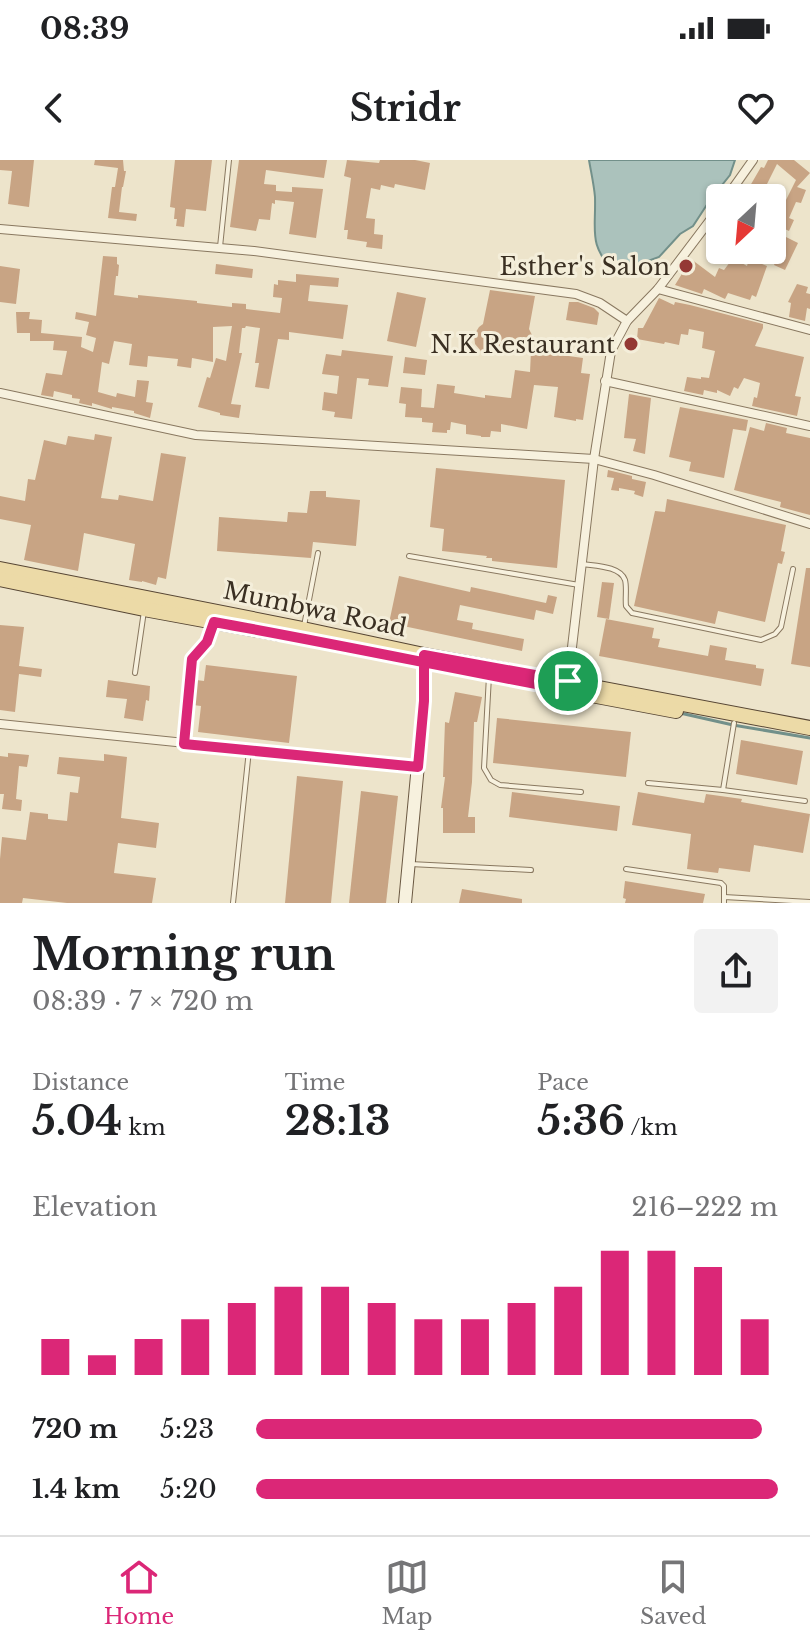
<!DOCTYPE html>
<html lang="en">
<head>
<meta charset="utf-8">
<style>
	body { margin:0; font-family:"Libre Baskerville",serif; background:#f2f2f2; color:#202124; height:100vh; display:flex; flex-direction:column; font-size:30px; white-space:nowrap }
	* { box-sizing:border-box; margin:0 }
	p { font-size:26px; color:#757577 }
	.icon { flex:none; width:44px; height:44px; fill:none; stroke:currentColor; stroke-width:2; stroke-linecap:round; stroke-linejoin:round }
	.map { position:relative; height:743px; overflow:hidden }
	.side { display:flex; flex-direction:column; background:#fff; flex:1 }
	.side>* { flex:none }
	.needle { width:52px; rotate:206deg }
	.fabs { position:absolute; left:706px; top:24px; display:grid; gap:16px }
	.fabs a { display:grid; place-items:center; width:80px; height:80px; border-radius:8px; background:#fff; box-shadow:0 2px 6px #0004; font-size:40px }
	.pin { position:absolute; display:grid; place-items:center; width:68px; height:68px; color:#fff; margin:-34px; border:4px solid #fff; border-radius:50%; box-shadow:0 2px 8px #0007 }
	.round { display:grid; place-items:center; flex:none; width:84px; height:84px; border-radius:8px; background:#f2f2f2 }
	.head { display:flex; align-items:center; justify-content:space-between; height:136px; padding:0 32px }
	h1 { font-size:44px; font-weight:800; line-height:60px }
	.figures { display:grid; grid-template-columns:repeat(3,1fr); gap:12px; height:136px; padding:8px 32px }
	.figures div { display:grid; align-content:center }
	.figures b { font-size:40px; font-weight:800 }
	.figures small { font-size:22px; font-weight:400 }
	.figures p { font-size:22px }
	.chart { height:224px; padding:16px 32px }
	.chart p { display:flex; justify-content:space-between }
	.chart svg { width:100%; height:144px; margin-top:8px; stroke:#db2777; stroke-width:6 }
	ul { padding:0 32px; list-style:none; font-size:26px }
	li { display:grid; grid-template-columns:128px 96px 1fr; align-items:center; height:60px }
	li i { height:20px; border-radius:10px; background:#db2777 }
	.status { display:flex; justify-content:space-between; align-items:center; height:56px; padding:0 40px; background:#fff; direction:ltr }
	.status svg { height:22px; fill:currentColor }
	header { display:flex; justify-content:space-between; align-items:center; height:104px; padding:0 32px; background:#fff; font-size:36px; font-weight:800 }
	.tab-bar { display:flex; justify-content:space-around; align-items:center; height:112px; border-top:2px solid #e0e0e0; background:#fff; font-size:22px; color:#757577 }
	.tab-bar a { display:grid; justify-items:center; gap:4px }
	.tab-bar .selected { color:#db2777 }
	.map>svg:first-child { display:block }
	.water { fill:#abc2bc; stroke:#72908a; stroke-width:2 }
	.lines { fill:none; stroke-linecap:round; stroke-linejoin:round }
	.stream { stroke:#72908a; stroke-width:3 }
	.building { fill:#c8a484; fill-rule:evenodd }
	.lane-casing { stroke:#897860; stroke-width:6 }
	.street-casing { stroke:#897860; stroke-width:10 }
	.secondary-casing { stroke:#6b5943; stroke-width:14 }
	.primary-casing { stroke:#574634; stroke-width:16 }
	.lane { stroke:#f7f1de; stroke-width:4 }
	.street { stroke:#f7f1de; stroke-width:8 }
	.secondary { stroke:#f7f1de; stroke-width:12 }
	.primary { stroke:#ecdaa7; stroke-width:14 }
	.route-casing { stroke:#fff; stroke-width:16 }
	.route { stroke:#db2777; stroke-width:10 }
	.poi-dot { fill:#943834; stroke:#f4eeda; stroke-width:3 }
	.labels { text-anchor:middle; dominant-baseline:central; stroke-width:6; stroke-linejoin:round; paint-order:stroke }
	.poi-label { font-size:24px; fill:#3a2f22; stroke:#f4eeda; text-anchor:end }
	.street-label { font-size:24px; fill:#3a2f22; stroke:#f4eeda }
</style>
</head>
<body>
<div class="status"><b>08:39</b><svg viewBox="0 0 49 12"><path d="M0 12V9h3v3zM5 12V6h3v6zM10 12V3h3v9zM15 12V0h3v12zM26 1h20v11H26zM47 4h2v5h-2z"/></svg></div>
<header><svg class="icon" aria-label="back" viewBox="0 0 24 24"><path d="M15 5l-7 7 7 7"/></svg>Stridr<svg class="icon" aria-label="heart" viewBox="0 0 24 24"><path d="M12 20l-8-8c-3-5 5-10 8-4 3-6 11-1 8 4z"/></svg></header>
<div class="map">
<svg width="810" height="743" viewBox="0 0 810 743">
	<rect width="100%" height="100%" fill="#ede4cb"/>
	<!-- water -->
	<path class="water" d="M589 0H735L730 15 710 40 693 66 680 74 659 97 615 113C588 84 596 73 595 37 594 25 591 12 589 0Z"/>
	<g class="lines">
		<!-- stream -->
		<g class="stream">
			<path d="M374 497 421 504"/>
			<path d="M429 506 582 535"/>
			<path d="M680 553 733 565 810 578"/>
		</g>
	</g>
	<!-- building -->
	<g class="building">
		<path d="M0 0H34L29 47 8 44 12 11 0 10Z"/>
		<path d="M95 0H123L124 11H126L123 27H122L119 52 137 54 136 61 108 58 112 27H115L118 8 94 5Z"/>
		<path d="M175 0H212L206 51 186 49 184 67 176 66 177 59H174L175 48 170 47Z"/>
		<path d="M239 0H327L324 18 266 10 264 24 276 25V31L292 32V27L323 29 316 78 289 74 294 42 275 40V44L272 43 270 60 259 59 256 71 230 67Z"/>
		<path d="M347 0 379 3 380 0H415L430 3 425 30 395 24 394 28 381 25 380 30 371 28 366 58 375 59 374 74 383 75 382 89 366 87 367 82 347 79 348 70H344L351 18 344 16Z"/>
		<path d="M768 0H794L810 13 797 27 806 30 801 43 796 42 789 58 794 60 789 71 772 63V38H743L761 7 764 8ZM777 4 796 20 786 40 764 30Z"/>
		<path d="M786 77 798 83 785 110 774 105Z"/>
		<path d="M103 96 117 97V104L119 105 118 116H116L114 135 138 138V135L197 141V143L232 147V143L246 144V149L280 153 282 138 273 137 274 124 278 125V120L296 122V114L339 118 338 127 310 125 308 141 348 145 343 179 289 172V180L278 179 269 229 255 227 259 203H255L260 168 246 166 245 168H242L239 193H242L231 244 241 245 239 258 220 255V253L198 247 207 217 210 218 216 198 226 201 232 166 213 167V202L192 198 191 208 177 206 178 199 148 196 147 207 129 205 132 184 114 181 109 204 102 202 98 232 116 237 117 233 135 237 137 220 149 221 146 242 153 243 150 258 134 253V251L112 247V249L92 243V246L79 243 80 239 72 238V235L54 231 53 237 41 235 46 213 62 215 67 191 53 190 54 181H30V173H17L16 152H30L29 159 42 160 41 173 82 177 81 187 93 192 96 178 86 175 89 162 75 159 76 152 96 156Z"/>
		<path d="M733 98 747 106 749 99 767 106 756 137 752 135 750 140 728 133 725 139 704 129 702 134 675 125 691 99 715 117 719 108 724 110Z"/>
		<path d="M216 104 253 109 252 118 215 114Z"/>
		<path d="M0 106 20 109 16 144 0 142Z"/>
		<path d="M797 124 808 127 806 133 810 134V149L807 148 805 161 789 157 791 143 788 142Z"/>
		<path d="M490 130 535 136 529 169 534 179 532 191 583 198 581 213 590 214 583 260 576 259V261L554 257 558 227 534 225 527 269 501 264V272L491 271 490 277H481V276L466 274V265L451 262 450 270H447V273L432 272 433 263 422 262V258L405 257 406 244 399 243 401 227 422 229 421 247 434 248 437 224 455 226 454 233 485 238V235L511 238 515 210 530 212 531 191 516 193 505 184 495 191 485 192 481 191 475 184 474 175 479 167 483 164Z"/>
		<path d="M397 132 426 138 416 187 387 181Z"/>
		<path d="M659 138 674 145 675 142 690 145 763 164V168L755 186 804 197 795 236 801 237 797 256 752 246 754 237 757 238 760 223 744 218 738 229 734 227 730 236 717 230V233L704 230 703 235 684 231 687 217 701 219V217L709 218 715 191 702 188 704 172 689 169 688 175 681 174 679 185 665 182 664 184 637 179 638 168H643Z"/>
		<path d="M569 142H578L594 148 599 153 597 165 566 160Z"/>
		<path d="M342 190 393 196 388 227 368 225 369 219 357 218 352 259 334 257 335 252 322 250 324 232 337 234 339 216 322 214 326 194 341 196Z"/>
		<path d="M405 197 427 200 425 215 403 213Z"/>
		<path d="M629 234 651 238 645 294 633 291 636 279 624 278Z"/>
		<path d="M680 247 748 260 746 271 733 269 724 318 689 311 691 302 669 297Z"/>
		<path d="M766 263 787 268 786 273 810 278V355L780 347 781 342 734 330 750 267 764 271Z"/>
		<path d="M95 274 112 277 101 338 118 340 119 335 153 341 161 293 186 297 166 419 158 417 156 425 142 421V422L129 420 135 384 84 373 78 411 24 400 31 365 0 359V336L25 341 28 319 35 320 44 280 66 285 68 276 94 280Z"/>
		<path d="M436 308 565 320 557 408 492 401V398H486L487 396 442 391 444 369 430 367Z"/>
		<path d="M608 310 632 316V319L646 322 643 337 634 334 635 331 619 328V331L611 330 614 318 607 317Z"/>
		<path d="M310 331H326V337L360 340 356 386 313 382 311 398 217 391 219 357 287 362 288 352 307 353Z"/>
		<path d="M667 339 786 365 781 391 785 392 782 404 778 403 765 462 718 451 715 464 634 446 655 351 665 352Z"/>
		<path d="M806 408H810V507L791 504Z"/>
		<path d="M399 416 470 432 471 427 546 443 548 435 557 437 553 454 536 450 534 460 460 445 457 460 473 463 472 469 524 479 522 491 389 463Z"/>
		<path d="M602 422 614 423 609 459 597 457Z"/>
		<path d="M606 459 654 468 652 478 660 479 658 487 708 496 710 485 727 488 725 500 756 505V508L764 509 761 526 599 496Z"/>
		<path d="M0 465 24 467 19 506 42 509 41 517 19 514 15 552 0 550Z"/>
		<path d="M206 505 297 516 289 583 198 572 201 546 193 545 196 520 204 521Z"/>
		<path d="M108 520 150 526 149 541 146 540 143 561 124 558 127 539 106 537Z"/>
		<path d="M455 532 482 537 477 562H474L472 622 468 657H475V673H443V648H441L445 617H443L445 562 449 563Z"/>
		<path d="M497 558 631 572 626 617 493 603Z"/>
		<path d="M741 580 803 591 797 625 736 614Z"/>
		<path d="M8 593 29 595 27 607 19 606 16 639 22 640 21 651 2 649 4 634H0V596L8 597Z"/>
		<path d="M104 594 127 597 121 658 159 663 156 688 118 683 114 713 156 718 152 743H67L23 738 22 743H0V699L2 677 26 680 30 652 48 654V659L67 661 70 632 78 633 80 617 57 614 59 597 104 601Z"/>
		<path d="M297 616 343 621 331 743H285Z"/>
		<path d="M361 631 398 636 386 743H349Z"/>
		<path d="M512 632 620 646 617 671 509 657Z"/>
		<path d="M638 632 704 643 706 634 742 639 741 642 810 654 803 693 754 685 750 712 719 708 718 713 687 709 691 674 632 665Z"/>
		<path d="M625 721 705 734 703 743H625L626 739 623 738Z"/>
		<path d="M462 729 522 739V743H459Z"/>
	</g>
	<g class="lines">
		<!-- lane casing -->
		<g class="lane-casing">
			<g id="lane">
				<path d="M220 87 229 0"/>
				<path d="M409 396 579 425"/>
				<path d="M583 404C595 406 620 406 625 420 627 427 625 439 626 446L632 453 761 480 775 474 781 467 793 409"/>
				<path d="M304 466 318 393"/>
				<path d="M135 513 144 451"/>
				<path d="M489 516 484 608 491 620 500 625 581 632"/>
				<path d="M184 584 192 499 207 482 213 464"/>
				<path d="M648 623 723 630 805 641"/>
				<path d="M723 630 734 563"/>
				<path d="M410 704 531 710"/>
				<path d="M626 709 721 723 724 726V737"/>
				<path d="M233 743 249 590"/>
				<path d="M724 743V737L810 742"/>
			</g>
		</g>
		<!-- street casing -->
		<g class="street-casing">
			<g id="street">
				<path d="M726 38 753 0"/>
				<path d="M0 69 254 91 576 134 600 143 627 161"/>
				<path d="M658 129 810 170"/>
				<path d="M605 221 810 266"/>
				<path d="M0 233 196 275 594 299 654 315 810 364"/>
				<path d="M567 530 594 299 611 191 627 161 658 129 720 47"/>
				<path d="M0 564 418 607"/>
			</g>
		</g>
		<!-- secondary casing -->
		<g class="secondary-casing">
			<path id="secondary" d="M405 743 424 541V495"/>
		</g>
		<!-- primary casing -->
		<g class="primary-casing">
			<g id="primary">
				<path d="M0 409 303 469 424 495 810 568"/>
				<path d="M0 419 144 449 280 474"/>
				<path d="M586 534 676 551"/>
			</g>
		</g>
		<!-- lane -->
		<use href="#lane" class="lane"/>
		<!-- street -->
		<use href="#street" class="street"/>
		<!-- secondary -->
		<use href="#secondary" class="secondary"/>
		<!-- primary -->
		<use href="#primary" class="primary"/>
	</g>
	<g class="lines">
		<!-- route casing -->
		<g class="route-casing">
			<path id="route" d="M568 521 424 495V541L418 607 184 584 192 499 207 482 214 462C332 483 449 508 567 530L568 521"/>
		</g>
		<!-- route -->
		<use href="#route" class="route"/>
	</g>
	<!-- markers -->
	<g class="poi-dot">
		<circle cx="686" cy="106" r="8"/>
		<circle cx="631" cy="184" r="8"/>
	</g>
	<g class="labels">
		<!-- poi labels -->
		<g class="poi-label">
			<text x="670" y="106">Esther's Salon</text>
			<text x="615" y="184">N.K Restaurant</text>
		</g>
		<!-- street labels -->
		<g class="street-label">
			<text transform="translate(315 449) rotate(12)">Mumbwa Road</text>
		</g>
	</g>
</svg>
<div class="fabs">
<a><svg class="needle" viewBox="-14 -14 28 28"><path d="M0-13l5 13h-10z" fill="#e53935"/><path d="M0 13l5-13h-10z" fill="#757577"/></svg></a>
</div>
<div class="pin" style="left:568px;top:521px;background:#1e9e55"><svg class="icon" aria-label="arrive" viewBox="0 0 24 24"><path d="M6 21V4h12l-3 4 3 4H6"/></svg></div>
</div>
<section class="side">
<div class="head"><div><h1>Morning run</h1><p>08:39 · 7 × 720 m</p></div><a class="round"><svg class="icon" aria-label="share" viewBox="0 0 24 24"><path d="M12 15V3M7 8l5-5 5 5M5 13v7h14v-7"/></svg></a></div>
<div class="figures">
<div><p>Distance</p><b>5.04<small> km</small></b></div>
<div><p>Time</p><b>28:13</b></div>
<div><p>Pace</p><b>5:36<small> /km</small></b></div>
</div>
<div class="chart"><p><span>Elevation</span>216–222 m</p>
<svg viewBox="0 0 160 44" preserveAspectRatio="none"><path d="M5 44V33M15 44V38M25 44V33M35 44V27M45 44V22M55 44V17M65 44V17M75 44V22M85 44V27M95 44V27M105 44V22M115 44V17M125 44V6M135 44V6M145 44V11M155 44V27"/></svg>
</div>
<ul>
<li><b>720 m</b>5:23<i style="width:97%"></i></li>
<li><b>1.4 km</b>5:20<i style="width:100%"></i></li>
</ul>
</section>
<nav class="tab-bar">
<a class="selected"><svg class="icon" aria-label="home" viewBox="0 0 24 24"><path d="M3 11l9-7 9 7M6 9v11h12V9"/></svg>Home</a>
<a><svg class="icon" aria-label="map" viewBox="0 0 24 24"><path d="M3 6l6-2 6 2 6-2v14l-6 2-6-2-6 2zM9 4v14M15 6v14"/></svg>Map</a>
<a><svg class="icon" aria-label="saved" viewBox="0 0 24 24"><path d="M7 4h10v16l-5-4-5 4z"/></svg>Saved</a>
</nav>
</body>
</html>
